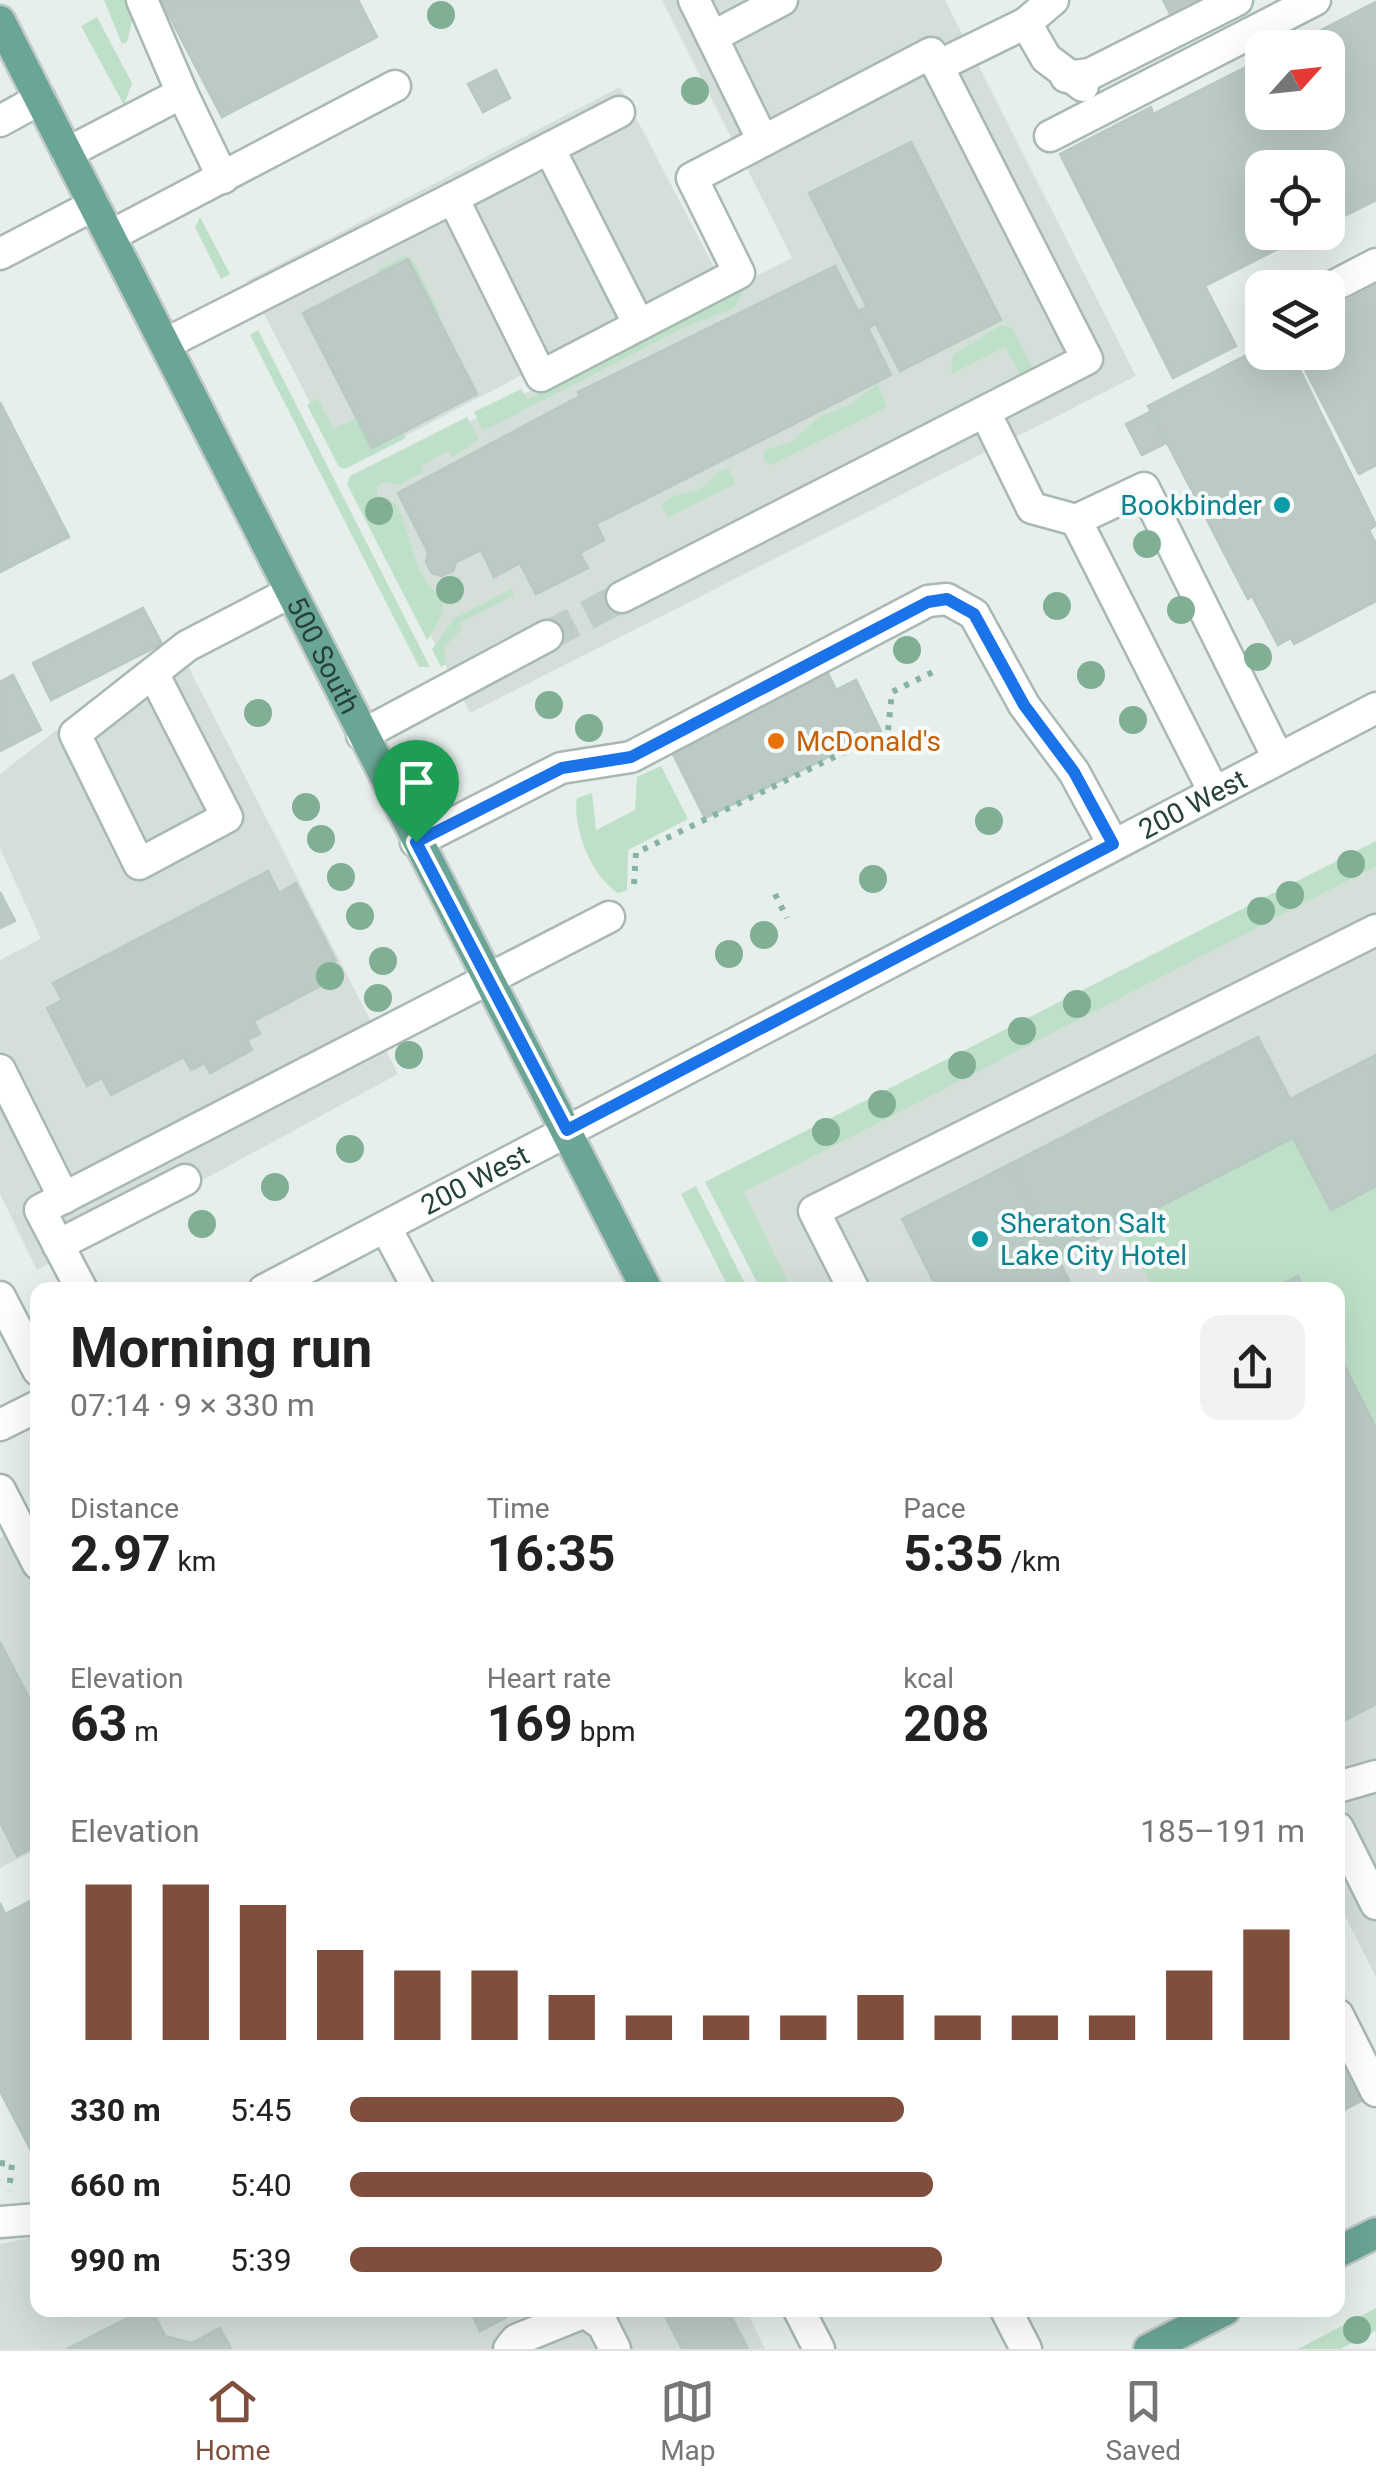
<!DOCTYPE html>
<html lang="en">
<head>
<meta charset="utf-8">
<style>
	body { margin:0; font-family:Roboto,sans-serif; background:#f2f2f2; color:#222; height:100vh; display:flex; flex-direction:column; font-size:38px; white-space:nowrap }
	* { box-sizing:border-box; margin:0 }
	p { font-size:32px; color:#767676 }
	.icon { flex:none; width:55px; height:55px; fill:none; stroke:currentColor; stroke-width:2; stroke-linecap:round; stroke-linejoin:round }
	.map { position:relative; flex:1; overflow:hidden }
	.panel { position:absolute; left:30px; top:1282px; width:1315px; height:1035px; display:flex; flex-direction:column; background:#fff; border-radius:20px; box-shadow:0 10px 40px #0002 }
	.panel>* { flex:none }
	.needle { width:65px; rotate:63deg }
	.buttons { position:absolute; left:1245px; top:30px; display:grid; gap:20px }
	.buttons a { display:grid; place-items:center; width:100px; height:100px; border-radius:20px; background:#fff; box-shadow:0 10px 40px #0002; font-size:50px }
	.pin { position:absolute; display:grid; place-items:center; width:85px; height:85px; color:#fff; margin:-102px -42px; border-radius:50% 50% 50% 0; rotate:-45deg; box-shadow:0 0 10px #0007 }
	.pin .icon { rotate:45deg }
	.round { display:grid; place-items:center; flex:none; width:105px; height:105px; border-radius:20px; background:#f2f2f2 }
	.overview { display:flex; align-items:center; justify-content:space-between; height:170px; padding:0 40px }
	h1 { font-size:55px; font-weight:700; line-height:75px }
	.metrics { display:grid; grid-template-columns:repeat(3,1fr); gap:15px; height:170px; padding:10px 40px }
	.metrics div { display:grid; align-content:center }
	.metrics b { font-size:50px; font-weight:700 }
	.metrics small { font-size:28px; font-weight:400 }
	.metrics p { font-size:28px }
	.chart { height:280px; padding:20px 40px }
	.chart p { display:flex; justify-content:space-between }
	.chart svg { width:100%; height:180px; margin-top:10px; stroke:#804e3d; stroke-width:6 }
	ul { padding:0 40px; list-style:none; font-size:32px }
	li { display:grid; grid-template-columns:160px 120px 1fr; align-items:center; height:75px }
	li i { height:25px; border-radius:12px; background:#804e3d }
	.menu { display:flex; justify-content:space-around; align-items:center; height:140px; border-top:2px solid #e0e0e0; background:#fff; font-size:28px; color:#767676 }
	.menu a { display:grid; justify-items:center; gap:5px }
	.menu .on { color:#804e3d }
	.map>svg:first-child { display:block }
	.built { fill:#d4dfda }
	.green { fill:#bfe0c8 }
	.building { fill:#bbcac4; stroke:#b8c9c2; stroke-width:2.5 }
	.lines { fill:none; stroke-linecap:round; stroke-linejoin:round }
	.minor-tunnel { stroke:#bfccc8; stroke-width:30; stroke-dasharray:30 15; stroke-linecap:butt }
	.minor-casing { stroke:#a8b8b2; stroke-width:35 }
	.major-casing { stroke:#c2cac8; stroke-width:35 }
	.path { stroke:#86b3a5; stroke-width:6; stroke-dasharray:5 8; stroke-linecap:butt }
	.minor { stroke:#fff; stroke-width:30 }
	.major { stroke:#6aa596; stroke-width:30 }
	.tree { fill:#80af93 }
	.route-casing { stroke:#fff; stroke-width:20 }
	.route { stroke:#1a73e8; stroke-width:12 }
	.culture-dot { fill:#0f9aa8; stroke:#f7fbf9; stroke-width:4 }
	.food-dot { fill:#e8710a; stroke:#f7fbf9; stroke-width:4 }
	.labels { text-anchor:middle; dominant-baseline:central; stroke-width:8; stroke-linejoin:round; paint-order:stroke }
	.culture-label { font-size:28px; fill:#0d838f; stroke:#f7fbf9; text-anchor:end }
	.street-label { font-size:28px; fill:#24423a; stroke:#f7fbf9 }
	.food-label { font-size:28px; fill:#c56008; stroke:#f7fbf9; text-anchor:start }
</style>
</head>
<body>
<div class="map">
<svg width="1376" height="2349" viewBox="0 0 1376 2349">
	<rect width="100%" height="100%" fill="#e6efeb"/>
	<!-- built -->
	<g class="built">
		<path d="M662 0H945L1136 376 470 713 352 481 792 258Z"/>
		<path d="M620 87 717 273 344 468 247 281Z"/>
		<path d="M174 639 398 1074 37 1270 0 1194V960L41 939 0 848V774Z"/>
		<path d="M1376 854V1977L1338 1902V1290H790L734 1182Z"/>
		<path d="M37 1518V1849L0 1868V1538Z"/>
		<path d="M37 2236 38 2310H746L765 2349H0V2244Z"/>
	</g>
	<!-- green -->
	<g class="green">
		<path d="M104 0H131L135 9 127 42 122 44Z"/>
		<path d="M97 17 132 83 124 105 81 26Z"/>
		<path d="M200 217 230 274 221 279 195 227Z"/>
		<path d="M404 256 413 260 441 316 379 274 377 270Z"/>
		<path d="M746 288 734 308 683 328 483 431 474 412 521 389 527 399Z"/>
		<path d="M1001 325 1012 328 1034 371 1022 378 1005 347 951 374 953 355Z"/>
		<path d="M258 330 430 667H419L250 335Z"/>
		<path d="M877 384 887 407 771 465 764 461V450L791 442 819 417 849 405Z"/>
		<path d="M318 399 333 429 357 418 402 432 406 438 345 469 339 467 307 405Z"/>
		<path d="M467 417 479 440 452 457 449 451 421 466 423 472 399 485 384 482 377 487 378 497 396 504C407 524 409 543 417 564 430 600 462 592 427 640L347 484 350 476Z"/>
		<path d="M729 469 735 484 668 518 662 505C675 490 686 497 701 488 714 481 712 471 729 469Z"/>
		<path d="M511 589 514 595 459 623 462 629 444 647 446 664 441 667 432 649 455 618Z"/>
		<path d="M661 766 688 819 628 850 627 891 618 893C592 877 572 828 577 798L592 793 596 830 635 810 637 777Z"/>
		<path d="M1376 841V866L744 1192 792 1290H761L705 1182Z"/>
		<path d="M1293 1138 1331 1209 1376 1186V1428L1338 1353V1290H1305L1298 1276 1271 1290H1154L1121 1227Z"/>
		<path d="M696 1186 748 1290H730L681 1194Z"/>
		<path d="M1376 2308V2331L1340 2349H1298Z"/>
	</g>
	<!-- building -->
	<g class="building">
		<path d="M161 0H358L377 37 222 117Z"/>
		<path d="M1163 0H1215L1174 21Z"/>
		<path d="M1376 2V200L1328 224V168H1262V232H1311L1205 286 1236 346 1173 378 1060 154 1151 107 1153 114 1262 59V112H1328V48H1286Z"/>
		<path d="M496 70 510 98 483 112 468 84Z"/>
		<path d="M911 142 1001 320 900 371 876 324 868 328 891 375 596 524 604 540 580 553 588 568 536 594 520 563 494 577 481 550 456 562 453 571 441 576 432 573 426 562 428 552 398 493 580 396 578 392 835 266 858 311 867 307 809 193Z"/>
		<path d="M408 259 477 394 372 448 303 313Z"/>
		<path d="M1376 285V465L1359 474 1296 352H1328V311Z"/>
		<path d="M1262 347V352H1291L1376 525 1369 530 1376 544V601L1294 644 1291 638 1278 645 1252 596 1248 599 1148 406Z"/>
		<path d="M0 402 69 537 0 572Z"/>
		<path d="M1150 412 1166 443 1142 455 1126 424Z"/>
		<path d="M143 608 162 644 51 700 33 663Z"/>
		<path d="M828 673 836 690 856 680 881 731 705 818 671 750Z"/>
		<path d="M13 675 41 730 0 751V682Z"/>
		<path d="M268 871 279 893 296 883 336 961 319 971 326 983 254 1021 260 1034 247 1040 252 1050 210 1073 205 1063 191 1070 184 1057 111 1095 102 1078 87 1086 47 1008 62 1000 53 983Z"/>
		<path d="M0 892 15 921 0 928Z"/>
		<path d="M1258 1037 1290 1099 1376 1055V1186L1331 1210 1293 1138 1058 1259 1010 1164Z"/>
		<path d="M1010 1164 1074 1290H938L902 1219Z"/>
		<path d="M1298 1276 1305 1290H1271Z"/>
		<path d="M1338 1353 1376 1428V1704L1338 1724Z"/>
		<path d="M0 1642 38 1715V1845L17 1856 0 1822Z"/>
		<path d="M38 1897V2164L0 2091V1903L5 1914Z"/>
		<path d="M1338 2049 1363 2100 1338 2113Z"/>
		<path d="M143 2310H152L165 2336 192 2343 220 2328 231 2349H67Z"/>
		<path d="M470 2310H504L507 2317 480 2331Z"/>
		<path d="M662 2310H728L748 2349H682Z"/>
	</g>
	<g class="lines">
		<!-- minor-tunnel -->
		<path class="minor-tunnel" d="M547 636 622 597"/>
		<!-- minor casing -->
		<g class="minor-casing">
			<g id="minor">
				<path d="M1026 23 1046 58 1083 86"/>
				<path d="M712 37 782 0"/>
				<path d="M938 66 1026 23 1053 0"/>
				<path d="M1066 77 1090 74 1237 0"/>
				<path d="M182 93 223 178"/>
				<path d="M0 121 40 99"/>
				<path d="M1050 136 1315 0"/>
				<path d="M549 148 639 325"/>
				<path d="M67 153 182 93 142 0"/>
				<path d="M453 198 619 112"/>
				<path d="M110 236 395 86"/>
				<path d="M0 254 94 205"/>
				<path d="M1328 289 1376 264"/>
				<path d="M165 344 453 198 541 376 739 273 692 178 763 141"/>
				<path d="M985 412 1032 508 1076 520"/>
				<path d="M622 597 1087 359 931 53 763 141 694 0"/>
				<path d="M154 675 227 817 139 864 75 734 187 646 289 593"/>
				<path d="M362 735 547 636"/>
				<path d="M1214 792 1076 520 1144 488 1278 758"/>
				<path d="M416 842 561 768 631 757 928 601 947 599 974 614 1024 705 1074 772 1113 844"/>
				<path d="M0 1070 64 1198"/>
				<path d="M386 1228 419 1290"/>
				<path d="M58 1245 185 1180"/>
				<path d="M82 1290 40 1210 609 917"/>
				<path id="s1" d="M264 1290 1376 708"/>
				<path d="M854 1290 814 1211 1376 930"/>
				<path d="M0 1297 38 1370"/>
				<path d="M0 1425 38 1406"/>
				<path d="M0 1490 38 1564"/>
				<path d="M1338 1787 1376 1776"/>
				<path d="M1338 1828 1376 1904"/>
				<path d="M1338 2015 1376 2091"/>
				<path d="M0 2222 38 2219"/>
				<path d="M799 2310 819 2349"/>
				<path d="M1006 2310 1026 2349"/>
				<path d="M509 2349 516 2340 585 2312 603 2325 615 2349"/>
			</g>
		</g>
		<!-- major casing -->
		<g class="major-casing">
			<g id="major">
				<path id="s2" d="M0 21 647 1290"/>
				<path d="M1338 2252 1376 2233"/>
				<path d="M1149 2349 1225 2310"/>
			</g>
		</g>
		<!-- path -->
		<g class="path">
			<path d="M634 884 636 853 888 731 892 692 939 669"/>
			<path d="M775 894 787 918"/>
			<path d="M0 2163 12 2164 9 2191"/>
		</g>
		<!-- minor -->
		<use href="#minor" class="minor"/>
		<!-- major -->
		<use href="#major" class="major"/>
	</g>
	<!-- trees -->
	<g class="tree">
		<circle cx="441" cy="15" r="14"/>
		<circle cx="695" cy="91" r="14"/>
		<circle cx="379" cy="511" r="14"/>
		<circle cx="1147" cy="544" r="14"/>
		<circle cx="450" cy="590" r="14"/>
		<circle cx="1057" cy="606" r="14"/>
		<circle cx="1181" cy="610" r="14"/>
		<circle cx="907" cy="650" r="14"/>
		<circle cx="1258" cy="657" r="14"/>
		<circle cx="1091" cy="675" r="14"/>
		<circle cx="549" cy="705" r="14"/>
		<circle cx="258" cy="713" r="14"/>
		<circle cx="1133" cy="720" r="14"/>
		<circle cx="589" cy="728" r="14"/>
		<circle cx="306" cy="807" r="14"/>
		<circle cx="989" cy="821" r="14"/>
		<circle cx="321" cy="839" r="14"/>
		<circle cx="1351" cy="864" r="14"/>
		<circle cx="341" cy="877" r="14"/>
		<circle cx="873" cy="879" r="14"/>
		<circle cx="1290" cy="895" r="14"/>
		<circle cx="1261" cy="911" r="14"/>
		<circle cx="360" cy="916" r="14"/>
		<circle cx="764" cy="935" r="14"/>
		<circle cx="729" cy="954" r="14"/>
		<circle cx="383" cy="961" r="14"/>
		<circle cx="330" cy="976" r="14"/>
		<circle cx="378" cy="998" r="14"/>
		<circle cx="1077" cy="1004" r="14"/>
		<circle cx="1022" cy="1031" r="14"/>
		<circle cx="409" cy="1055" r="14"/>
		<circle cx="962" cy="1065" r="14"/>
		<circle cx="882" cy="1104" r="14"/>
		<circle cx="826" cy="1132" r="14"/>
		<circle cx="350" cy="1149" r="14"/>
		<circle cx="275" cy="1187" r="14"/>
		<circle cx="202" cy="1224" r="14"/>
		<circle cx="1357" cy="2330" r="14"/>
	</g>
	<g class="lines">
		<!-- route casing -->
		<g class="route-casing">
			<path id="route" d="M947 599 974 614 1024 705 1074 772 1113 844 567 1130 416 842 562 768 631 757 928 602Z"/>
		</g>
		<!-- route -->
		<use href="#route" class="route"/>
	</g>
	<!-- markers -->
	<g class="culture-dot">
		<circle cx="1282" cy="505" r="10"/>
		<circle cx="980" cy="1239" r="10"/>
	</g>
	<circle class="food-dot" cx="776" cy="741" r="10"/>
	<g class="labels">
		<!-- culture labels -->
		<g class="culture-label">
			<text x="1262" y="505">Bookbinder</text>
			<text x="1000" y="1223" text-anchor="start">Sheraton Salt<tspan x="1000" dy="32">Lake City Hotel</tspan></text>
		</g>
		<!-- street labels -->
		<g class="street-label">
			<text stroke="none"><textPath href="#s2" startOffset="712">500 South</textPath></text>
			<text stroke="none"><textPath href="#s1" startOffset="1048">200 West</textPath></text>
			<text stroke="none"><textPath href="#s1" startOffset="238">200 West</textPath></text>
		</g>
		<!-- food labels -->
		<g class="food-label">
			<text x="796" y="741">McDonald's</text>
		</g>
	</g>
</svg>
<div class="buttons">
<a><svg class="needle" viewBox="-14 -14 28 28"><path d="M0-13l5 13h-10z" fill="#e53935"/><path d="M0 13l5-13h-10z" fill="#767676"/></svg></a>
<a><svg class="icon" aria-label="locate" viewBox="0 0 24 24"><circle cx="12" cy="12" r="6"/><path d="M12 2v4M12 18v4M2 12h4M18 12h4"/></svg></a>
<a><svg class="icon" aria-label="layers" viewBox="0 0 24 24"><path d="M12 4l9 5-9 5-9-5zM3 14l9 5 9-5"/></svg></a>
</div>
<div class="pin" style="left:416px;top:842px;background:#1e9e55"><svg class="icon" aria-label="arrive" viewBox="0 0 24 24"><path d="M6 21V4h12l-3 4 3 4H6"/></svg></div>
<section class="panel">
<div class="overview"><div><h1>Morning run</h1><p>07:14 · 9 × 330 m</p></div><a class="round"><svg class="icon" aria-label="share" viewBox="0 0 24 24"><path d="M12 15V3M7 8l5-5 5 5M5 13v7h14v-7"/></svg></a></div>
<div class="metrics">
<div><p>Distance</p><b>2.97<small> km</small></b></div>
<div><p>Time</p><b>16:35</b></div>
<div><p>Pace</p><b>5:35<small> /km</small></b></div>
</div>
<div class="metrics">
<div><p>Elevation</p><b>63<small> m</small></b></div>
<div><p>Heart rate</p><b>169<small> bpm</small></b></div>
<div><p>kcal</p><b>208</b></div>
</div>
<div class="chart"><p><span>Elevation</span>185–191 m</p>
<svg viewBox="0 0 160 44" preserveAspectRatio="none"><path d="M5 44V6M15 44V6M25 44V11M35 44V22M45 44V27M55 44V27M65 44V33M75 44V38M85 44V38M95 44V38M105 44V33M115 44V38M125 44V38M135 44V38M145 44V27M155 44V17"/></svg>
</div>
<ul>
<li><b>330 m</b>5:45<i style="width:58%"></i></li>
<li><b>660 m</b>5:40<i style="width:61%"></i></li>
<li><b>990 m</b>5:39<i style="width:62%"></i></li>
</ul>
</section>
</div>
<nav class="menu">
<a class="on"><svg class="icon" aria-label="home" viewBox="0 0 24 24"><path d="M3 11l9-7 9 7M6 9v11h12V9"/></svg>Home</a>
<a><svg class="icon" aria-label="map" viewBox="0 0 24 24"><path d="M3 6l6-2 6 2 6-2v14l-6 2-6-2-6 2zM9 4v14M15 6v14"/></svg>Map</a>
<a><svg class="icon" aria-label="saved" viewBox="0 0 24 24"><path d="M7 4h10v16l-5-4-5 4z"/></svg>Saved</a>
</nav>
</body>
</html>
